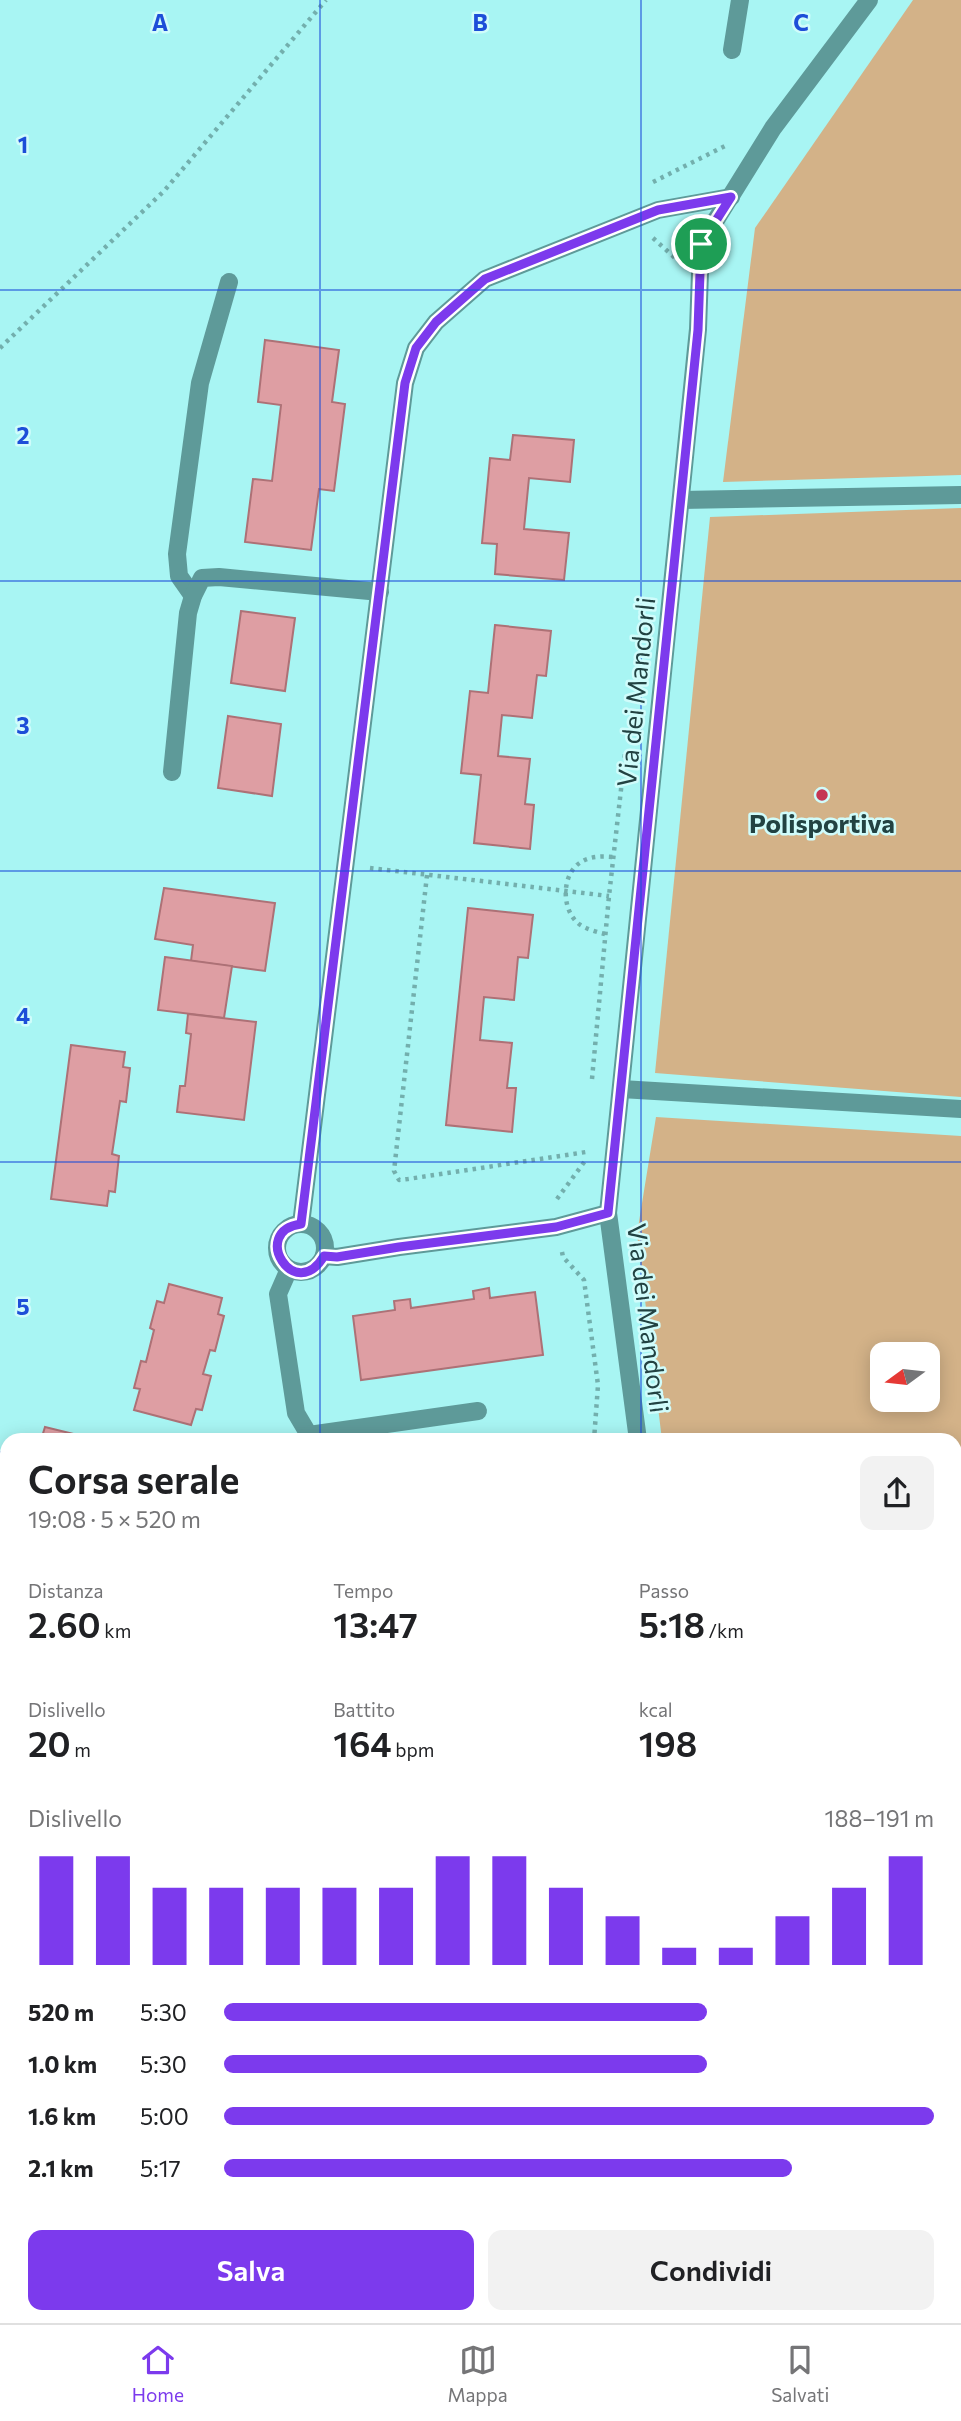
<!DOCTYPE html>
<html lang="it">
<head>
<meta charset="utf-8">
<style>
	body { margin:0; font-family:Commissioner,sans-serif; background:#f2f2f2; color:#202124; height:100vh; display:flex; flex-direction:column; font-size:26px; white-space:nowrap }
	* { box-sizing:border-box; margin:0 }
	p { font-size:23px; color:#757577 }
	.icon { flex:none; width:38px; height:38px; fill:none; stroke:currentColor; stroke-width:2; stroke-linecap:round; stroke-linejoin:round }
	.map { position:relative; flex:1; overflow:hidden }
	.sheet { position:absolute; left:0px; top:1433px; width:962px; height:891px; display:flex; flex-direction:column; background:#fff; border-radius:21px 21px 0 0; box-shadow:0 4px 18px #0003 }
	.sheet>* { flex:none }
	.needle { width:46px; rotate:255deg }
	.buttons { position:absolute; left:870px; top:1342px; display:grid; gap:14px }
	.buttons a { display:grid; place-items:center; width:70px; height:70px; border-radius:14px; background:#fff; box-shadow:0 4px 18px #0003; font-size:35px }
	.pin { position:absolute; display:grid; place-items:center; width:60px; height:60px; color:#fff; margin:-30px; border:4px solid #fff; border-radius:50%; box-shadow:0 2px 7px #0007 }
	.round { display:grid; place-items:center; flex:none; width:74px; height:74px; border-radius:14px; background:#f2f2f2 }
	.head { display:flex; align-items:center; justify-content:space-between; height:119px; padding:0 28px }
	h1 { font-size:38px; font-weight:600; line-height:52px }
	.stats { display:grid; grid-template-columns:repeat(3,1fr); gap:10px; height:119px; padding:7px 28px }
	.stats div { display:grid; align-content:center }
	.stats b { font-size:35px; font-weight:600 }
	.stats small { font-size:19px; font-weight:400 }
	.stats p { font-size:19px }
	.chart { height:196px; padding:14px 28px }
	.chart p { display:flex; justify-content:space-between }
	.chart svg { width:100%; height:126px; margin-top:7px; stroke:#7c3aed; stroke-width:6 }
	.cta { display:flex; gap:14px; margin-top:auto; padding:14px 28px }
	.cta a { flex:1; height:80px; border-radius:14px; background:#7c3aed; color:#fff; font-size:28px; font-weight:600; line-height:80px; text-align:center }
	.cta a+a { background:#f2f2f2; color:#202124 }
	ul { padding:0 28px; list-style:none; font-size:23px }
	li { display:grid; grid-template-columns:112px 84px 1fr; align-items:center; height:52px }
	li i { height:18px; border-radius:9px; background:#7c3aed }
	.tab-bar { display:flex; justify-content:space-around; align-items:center; height:98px; border-top:2px solid #e0e0e0; background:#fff; font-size:19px; color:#757577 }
	.tab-bar a { display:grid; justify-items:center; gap:4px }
	.tab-bar .selected { color:#7c3aed }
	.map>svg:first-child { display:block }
	.green { fill:#d3b288; fill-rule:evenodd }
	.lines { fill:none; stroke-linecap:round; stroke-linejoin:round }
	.stream { stroke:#88a882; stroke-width:10 }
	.building { fill:#de9ea3; stroke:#ad7176; stroke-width:2 }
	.path { stroke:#73afad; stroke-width:4.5; stroke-dasharray:3.5 5; stroke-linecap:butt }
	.minor { stroke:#5e9a99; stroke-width:18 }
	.rail-casing { stroke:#50807f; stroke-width:8 }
	.rail { stroke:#d0fcfb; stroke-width:5; stroke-dasharray:16; stroke-linecap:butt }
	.route-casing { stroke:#fff; stroke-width:14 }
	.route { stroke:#7c3aed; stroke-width:9 }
	.grid { fill:none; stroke:#1d4ed8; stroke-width:2; stroke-opacity:0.55 }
	.poi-dot { fill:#c53553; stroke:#d0fcfb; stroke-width:2.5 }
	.labels { text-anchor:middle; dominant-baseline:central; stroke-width:5; stroke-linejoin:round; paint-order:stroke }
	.street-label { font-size:26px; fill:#224242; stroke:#d0fcfb }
	.poi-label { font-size:26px; font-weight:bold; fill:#224242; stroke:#d0fcfb }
	.grid-label { font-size:23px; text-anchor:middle; font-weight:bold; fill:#1d4ed8; stroke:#d0fcfb; stroke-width:5; stroke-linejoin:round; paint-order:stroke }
</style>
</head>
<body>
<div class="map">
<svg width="961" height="2323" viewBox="0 0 961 2323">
	<rect width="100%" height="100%" fill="#a8f5f3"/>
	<!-- green -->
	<g class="green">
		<path d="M913 0H961V475L723 482 755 228Z"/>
		<path d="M961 508V1097L655 1073 710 517Z"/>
		<path d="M656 1117 961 1136V1642L956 1653V1440H662L637 1234ZM882 1354H928V1400H882Z"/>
		<path d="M7 1958V2118L0 2114V1991Z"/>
		<path d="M7 2207V2304L0 2302V2236Z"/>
		<path d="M62 2317H356L355 2323H87Z"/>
	</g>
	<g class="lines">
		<!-- stream -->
		<path class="stream" d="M0 2127 7 2131"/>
	</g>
	<!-- building -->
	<g class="building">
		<path d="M265 340 339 350 332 402 345 404 334 491 319 489 311 550 245 542 253 479 272 481 281 405 258 402Z"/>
		<path d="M513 435 574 440 570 482 529 478 524 529 569 533 564 580 495 574 497 544 482 543 490 458 510 460Z"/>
		<path d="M241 611 295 618 285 691 231 683Z"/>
		<path d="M495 625 551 631 546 676 537 675 532 718 502 715 498 756 530 759 525 804 534 805 530 849 474 843 481 775 461 773 470 691 488 693Z"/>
		<path d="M228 716 281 724 272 796 218 788Z"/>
		<path d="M164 888 275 903 265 971 191 961 193 945 155 939Z"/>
		<path d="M468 908 533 915 528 958 518 957 514 1000 484 997 480 1040 512 1043 507 1088H516L512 1132 446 1125Z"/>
		<path d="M165 957 232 966 224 1018 158 1010Z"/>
		<path d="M188 1014 256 1022 244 1120 177 1112 180 1086H185L191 1034 186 1033Z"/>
		<path d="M71 1045 125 1052 123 1067 130 1068 126 1102 120 1101 112 1154 119 1156 115 1192 109 1191 107 1206 51 1199Z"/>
		<path d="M169 1284 222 1298 218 1314 224 1316 215 1351 210 1350 203 1374 211 1376 202 1410 196 1409 191 1425 134 1410 140 1389 134 1388 141 1361 146 1362 154 1330 150 1328 157 1301 164 1303Z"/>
		<path d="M489 1288 490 1298 535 1292 543 1355 361 1380 353 1316 395 1310 394 1301 410 1299 411 1308 474 1299 473 1291Z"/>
		<path d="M45 1427 98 1440H41Z"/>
	</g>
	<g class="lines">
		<!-- path -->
		<g class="path">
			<path d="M653 182 729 144"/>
			<path d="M653 238 675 258"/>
			<path d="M0 348 164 191 326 0"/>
			<path d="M370 868 609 896"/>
			<path d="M427 875 394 1171 399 1180 408 1179 586 1152"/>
			<path d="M605 934C597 932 586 929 579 924 561 910 561 874 581 862 590 856 603 856 613 857"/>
			<path d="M592 1079 609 896 625 754"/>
			<path d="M557 1199 585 1161"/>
			<path d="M562 1252 563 1257 584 1280 598 1385 594 1440"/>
			<path d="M956 1949 961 1939"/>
			<path d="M557 2323 558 2317"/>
			<path d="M717 2323 721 2317"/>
			<path d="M754 2323 758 2317"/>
		</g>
		<!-- minor -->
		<g class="minor">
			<path d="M732 50 740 0"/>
			<path d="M681 500 961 495"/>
			<path d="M193 596 179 576 177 554 200 383 229 282"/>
			<path d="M172 772 188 613 193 596 202 578 219 577 380 592"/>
			<path d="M621 1089 961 1109"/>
			<path d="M301 1224 405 383 416 348 436 322 485 279 658 210 731 197"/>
			<circle cx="301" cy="1248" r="24"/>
			<path d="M324 1256 337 1257 399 1247 556 1227 608 1213"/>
			<path d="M289 1269 278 1294 296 1413 309 1435 305 1440"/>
			<path d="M309 1435 478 1411"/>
			<path d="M638 1440 608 1213 698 329 701 244 773 128 869 0"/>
			<path d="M956 2011 961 2015"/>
			<path d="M0 2145 7 2148"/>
			<path d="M485 2323 488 2317"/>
			<path d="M518 2323 522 2317"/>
		</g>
		<!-- rail casing -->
		<g class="rail-casing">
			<g id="rail">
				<path d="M956 1712 961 1701"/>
				<path d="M956 1767 961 1756"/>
				<path d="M647 2323 650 2317"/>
				<path d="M672 2323 675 2317"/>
			</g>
		</g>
		<!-- rail -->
		<use href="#rail" class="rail"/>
	</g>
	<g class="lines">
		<!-- route casing -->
		<g class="route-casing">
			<path id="route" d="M731 197 701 244 698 330 608 1213 556 1227 399 1247 337 1257 324 1256C295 1305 249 1231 301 1224L405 383 416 348 436 322 485 279 658 210Z"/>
		</g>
		<!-- route -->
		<use href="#route" class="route"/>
	</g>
	<!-- grid -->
	<path class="grid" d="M320 0V1440M641 0V1440M0 290H961M0 581H961M0 871H961M0 1162H961M0 1452H7M956 1452H961M0 1742H7M956 1742H961M0 2033H7M956 2033H961M320 2317V2323M641 2317V2323"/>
	<!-- markers -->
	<circle class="poi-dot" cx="822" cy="795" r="7"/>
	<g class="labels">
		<!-- street labels -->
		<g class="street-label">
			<text transform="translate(635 692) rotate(-84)">Via dei Mandorli</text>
			<text transform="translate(649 1318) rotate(83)">Via dei Mandorli</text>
		</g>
		<!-- poi labels -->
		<g class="poi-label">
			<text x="822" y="822">Polisportiva</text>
		</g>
	</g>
	<g class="grid-label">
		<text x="160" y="31">A</text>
		<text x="480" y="31">B</text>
		<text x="801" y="31">C</text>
		<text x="23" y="153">1</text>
		<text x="23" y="444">2</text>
		<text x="23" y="734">3</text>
		<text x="23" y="1024">4</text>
		<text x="23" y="1315">5</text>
	</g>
</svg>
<div class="buttons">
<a><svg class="needle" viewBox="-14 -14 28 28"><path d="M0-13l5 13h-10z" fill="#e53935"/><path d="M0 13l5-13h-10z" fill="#757577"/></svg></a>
</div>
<div class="pin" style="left:701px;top:244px;background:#1e9e55"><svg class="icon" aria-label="arrive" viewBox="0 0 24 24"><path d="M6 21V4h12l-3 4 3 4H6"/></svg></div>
<section class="sheet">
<div class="head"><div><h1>Corsa serale</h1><p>19:08 · 5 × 520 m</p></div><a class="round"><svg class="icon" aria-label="share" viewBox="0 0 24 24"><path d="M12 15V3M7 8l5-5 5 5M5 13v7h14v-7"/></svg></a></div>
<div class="stats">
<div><p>Distanza</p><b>2.60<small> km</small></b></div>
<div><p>Tempo</p><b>13:47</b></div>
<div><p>Passo</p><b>5:18<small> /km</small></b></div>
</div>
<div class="stats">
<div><p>Dislivello</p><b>20<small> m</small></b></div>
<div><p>Battito</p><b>164<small> bpm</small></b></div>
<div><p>kcal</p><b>198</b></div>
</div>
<div class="chart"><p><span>Dislivello</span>188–191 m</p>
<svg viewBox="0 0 160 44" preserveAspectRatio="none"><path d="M5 44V6M15 44V6M25 44V17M35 44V17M45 44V17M55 44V17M65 44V17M75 44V6M85 44V6M95 44V17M105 44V27M115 44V38M125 44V38M135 44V27M145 44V17M155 44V6"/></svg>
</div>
<ul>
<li><b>520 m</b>5:30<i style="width:68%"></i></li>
<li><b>1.0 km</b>5:30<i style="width:68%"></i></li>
<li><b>1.6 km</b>5:00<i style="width:100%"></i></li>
<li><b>2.1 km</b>5:17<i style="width:80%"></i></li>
</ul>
<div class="cta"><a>Salva</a><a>Condividi</a></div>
</section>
</div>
<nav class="tab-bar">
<a class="selected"><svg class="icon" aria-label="home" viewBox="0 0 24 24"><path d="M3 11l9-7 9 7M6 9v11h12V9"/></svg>Home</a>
<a><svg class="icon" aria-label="map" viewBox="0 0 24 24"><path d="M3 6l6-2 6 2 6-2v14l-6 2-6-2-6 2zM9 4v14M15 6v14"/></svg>Mappa</a>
<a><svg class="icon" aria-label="saved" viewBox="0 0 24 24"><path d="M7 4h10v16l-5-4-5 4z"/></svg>Salvati</a>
</nav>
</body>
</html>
